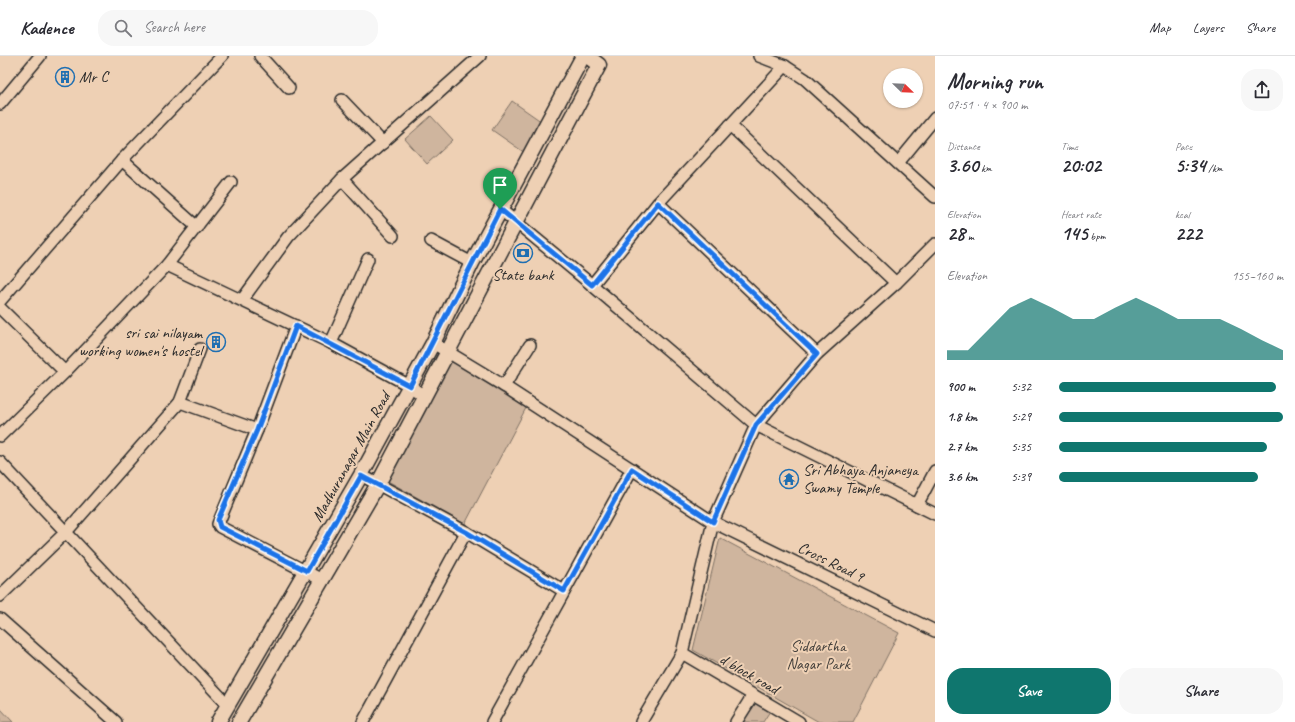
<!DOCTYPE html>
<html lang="en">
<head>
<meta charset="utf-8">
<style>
	body { margin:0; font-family:Caveat,sans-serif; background:#f7f7f7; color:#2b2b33; height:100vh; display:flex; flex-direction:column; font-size:15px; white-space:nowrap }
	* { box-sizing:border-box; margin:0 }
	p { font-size:13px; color:#7c7c81 }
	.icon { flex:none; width:22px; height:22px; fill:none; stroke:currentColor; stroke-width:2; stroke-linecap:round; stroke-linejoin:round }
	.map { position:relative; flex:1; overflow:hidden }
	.side { display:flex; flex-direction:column; background:#fff; width:360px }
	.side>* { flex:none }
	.needle { width:26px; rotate:113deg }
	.controls { position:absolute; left:883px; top:12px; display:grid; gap:8px }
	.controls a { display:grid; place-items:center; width:40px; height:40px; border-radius:50%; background:#fff; box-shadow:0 1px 3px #0004; font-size:20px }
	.pin { position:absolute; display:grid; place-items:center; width:34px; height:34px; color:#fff; margin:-41px -17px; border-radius:50% 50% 50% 0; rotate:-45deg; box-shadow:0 0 4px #0007 }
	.pin .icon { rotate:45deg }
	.round { display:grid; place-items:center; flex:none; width:42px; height:42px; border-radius:16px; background:#f7f7f7 }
	.summary { display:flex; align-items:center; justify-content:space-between; height:68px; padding:0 12px }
	h1 { font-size:22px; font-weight:600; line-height:30px }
	.stats { display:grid; grid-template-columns:repeat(3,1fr); gap:6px; height:68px; padding:4px 12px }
	.stats div { display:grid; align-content:center }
	.stats b { font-size:20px; font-weight:600 }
	.stats small { font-size:11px; font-weight:400 }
	.stats p { font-size:11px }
	.chart { height:112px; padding:8px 12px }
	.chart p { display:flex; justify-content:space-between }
	.chart svg { width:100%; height:72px; margin-top:4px; fill:#0f766e; opacity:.7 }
	.button { display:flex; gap:8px; margin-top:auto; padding:8px 12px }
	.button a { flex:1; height:46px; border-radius:16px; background:#0f766e; color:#fff; font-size:16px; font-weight:600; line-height:46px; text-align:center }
	.button a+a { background:#f7f7f7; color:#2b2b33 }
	ul { padding:0 12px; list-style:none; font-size:13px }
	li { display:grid; grid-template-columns:64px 48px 1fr; align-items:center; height:30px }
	li i { height:10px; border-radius:5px; background:#0f766e }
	header { display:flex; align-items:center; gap:24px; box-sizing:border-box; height:56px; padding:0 20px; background:#fff; border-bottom:1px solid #e1e1e2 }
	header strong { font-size:19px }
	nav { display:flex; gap:22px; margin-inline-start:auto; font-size:14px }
	.search { width:280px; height:36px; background:#f7f7f7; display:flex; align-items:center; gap:10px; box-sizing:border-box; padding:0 14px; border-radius:16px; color:#7c7c81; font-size:15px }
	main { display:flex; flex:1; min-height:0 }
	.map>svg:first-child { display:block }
	.green { fill:#cfb59e; stroke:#7d7064 }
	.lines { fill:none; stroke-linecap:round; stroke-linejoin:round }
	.minor-casing { stroke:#2b2b2b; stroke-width:14 }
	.tertiary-casing { stroke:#2b2b2b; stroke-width:17 }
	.minor { stroke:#eed0b4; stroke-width:11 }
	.tertiary { stroke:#eed0b4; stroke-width:14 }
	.route-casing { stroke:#fff; stroke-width:8 }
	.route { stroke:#1a73e8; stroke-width:5 }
	.labels { text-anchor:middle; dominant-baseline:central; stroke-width:4; stroke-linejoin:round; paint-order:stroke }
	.poi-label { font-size:16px; fill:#2b2b2b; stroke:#eed0b4; text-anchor:start }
	.street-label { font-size:16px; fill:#2b2b2b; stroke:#eed0b4 }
	.park-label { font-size:16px; fill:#44403c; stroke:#eed0b4 }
</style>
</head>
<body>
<header>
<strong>Kadence</strong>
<div class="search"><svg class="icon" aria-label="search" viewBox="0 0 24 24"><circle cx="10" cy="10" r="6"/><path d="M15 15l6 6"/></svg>Search here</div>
<nav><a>Map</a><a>Layers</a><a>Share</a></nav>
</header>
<main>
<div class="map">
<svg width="935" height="666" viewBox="0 0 935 666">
	<rect width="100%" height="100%" fill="#eed0b4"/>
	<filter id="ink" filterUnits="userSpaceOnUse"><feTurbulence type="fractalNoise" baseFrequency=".025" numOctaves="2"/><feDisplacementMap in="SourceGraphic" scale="8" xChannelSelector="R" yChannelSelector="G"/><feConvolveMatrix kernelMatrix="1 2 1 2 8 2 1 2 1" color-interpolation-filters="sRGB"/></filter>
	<g filter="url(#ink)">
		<!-- green -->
		<g class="green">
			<path d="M512 45 545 68 525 97 492 74Z"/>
			<path d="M431 60 453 84 427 108 405 83Z"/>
			<path d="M438 297 526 352 465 468 375 418Z"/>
			<path d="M720 482 899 577 853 666H819L693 594Z"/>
			<path d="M756 646 770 655 763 666H743Z"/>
			<path d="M0 652 13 666H0Z"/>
		</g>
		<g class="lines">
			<!-- minor casing -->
			<g class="minor-casing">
				<g id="minor">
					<path d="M260 0 289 32"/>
					<path d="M759 0 785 10 805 23 935 141"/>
					<path d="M342 44 383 87"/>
					<path d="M0 48 40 0"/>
					<path d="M730 69 896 227"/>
					<path d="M122 104 197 171"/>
					<path d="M898 107 935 62"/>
					<path d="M342 123 393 180"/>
					<path d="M658 147 817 298"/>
					<path d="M500 153 592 229 756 369 935 458"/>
					<path d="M431 185 472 207"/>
					<path d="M167 209 331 287 410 330 425 341"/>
					<path d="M592 229 658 147 785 10"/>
					<path d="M242 244 288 181 342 123 480 0"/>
					<path d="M0 245 122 104 222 0"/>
					<path d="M0 252 65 316"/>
					<path d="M296 270 257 374 218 468 220 471 322 524"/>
					<path d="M331 287 368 203"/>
					<path d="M433 287 504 330 713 466 935 575"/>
					<path d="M504 330 530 289"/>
					<path d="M180 346 257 374"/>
					<path d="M0 380 65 316 167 209 231 126"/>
					<path d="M0 406 228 649"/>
					<path d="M361 419 466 476 564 535"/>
					<path d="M917 449 935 415"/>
					<path d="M0 540 67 475 180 346 200 293"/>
					<path d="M0 563 116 666"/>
					<path d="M682 597 799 666"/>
					<path d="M363 666 466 476"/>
					<path d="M492 666 632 413"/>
					<path d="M641 666 682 597 713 466 756 369 817 298 896 227 935 188"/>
					<path d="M736 666 753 639"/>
				</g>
			</g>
			<!-- tertiary casing -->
			<g class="tertiary-casing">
				<g id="tertiary">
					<path d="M218 666 361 419 433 287 472 207 583 0"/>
					<path d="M239 666 378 428 599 9 587 0"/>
				</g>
			</g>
			<!-- minor -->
			<use href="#minor" class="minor"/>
			<!-- tertiary -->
			<use href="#tertiary" class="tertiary"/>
		</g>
	</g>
	<g class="lines" filter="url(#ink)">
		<!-- route casing -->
		<g class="route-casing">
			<path id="route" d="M658 147 817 298 756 369 713 466 632 413 564 535 466 476 361 420 307 515 220 471 218 464 257 374 296 270 410 330 500 153 592 229Z"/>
		</g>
		<!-- route -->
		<use href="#route" class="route"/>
	</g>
	<!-- icons -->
	<defs>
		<g id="building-ring" transform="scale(1)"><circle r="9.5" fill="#eed0b4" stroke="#1f6fb2" stroke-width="1.5"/><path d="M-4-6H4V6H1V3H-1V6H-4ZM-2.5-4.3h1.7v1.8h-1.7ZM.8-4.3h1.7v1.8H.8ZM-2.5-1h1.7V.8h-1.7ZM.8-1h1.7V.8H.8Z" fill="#1f6fb2"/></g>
		<g id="bank-ring" transform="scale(1)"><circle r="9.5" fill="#eed0b4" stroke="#1f6fb2" stroke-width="1.5"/><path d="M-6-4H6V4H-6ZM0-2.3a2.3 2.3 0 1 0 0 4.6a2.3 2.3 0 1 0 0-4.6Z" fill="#1f6fb2"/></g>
		<g id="temple-ring" transform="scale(1)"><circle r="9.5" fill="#eed0b4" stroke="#1f6fb2" stroke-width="1.5"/><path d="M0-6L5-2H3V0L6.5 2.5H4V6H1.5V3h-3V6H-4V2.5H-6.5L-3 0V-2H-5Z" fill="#1f6fb2"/></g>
	</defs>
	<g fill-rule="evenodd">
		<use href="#building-ring" x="65" y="21"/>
		<use href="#bank-ring" x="523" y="197"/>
		<use href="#building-ring" x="216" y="286"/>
		<use href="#temple-ring" x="789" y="423"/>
	</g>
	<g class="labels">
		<!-- poi labels -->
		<g class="poi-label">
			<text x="79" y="21">Mr C</text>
			<text x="523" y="219" text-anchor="middle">State bank</text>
			<text x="202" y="277" text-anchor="end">sri sai nilayam<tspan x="202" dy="18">working women's hostel</tspan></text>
			<text x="803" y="414">Sri Abhaya Anjaneya<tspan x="803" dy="18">Swamy Temple</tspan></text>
		</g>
		<!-- street labels -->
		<g class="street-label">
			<text transform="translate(351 401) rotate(-61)">Madhuranagar Main Road</text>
			<text transform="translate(831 506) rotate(26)">Cross Road 9</text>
			<text transform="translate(749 618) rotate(30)">d block road</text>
		</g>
		<!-- park labels -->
		<g class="park-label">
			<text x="818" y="590">Siddartha<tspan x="818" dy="18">Nagar Park</tspan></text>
		</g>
	</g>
</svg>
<div class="controls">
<a><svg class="needle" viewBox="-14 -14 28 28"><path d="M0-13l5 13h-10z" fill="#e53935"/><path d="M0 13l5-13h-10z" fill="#7c7c81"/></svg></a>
</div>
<div class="pin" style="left:500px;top:153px;background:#1e9e55"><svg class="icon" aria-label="arrive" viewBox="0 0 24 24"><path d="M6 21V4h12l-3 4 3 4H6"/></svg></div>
</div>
<section class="side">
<div class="summary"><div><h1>Morning run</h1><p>07:51 · 4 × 900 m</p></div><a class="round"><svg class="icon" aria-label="share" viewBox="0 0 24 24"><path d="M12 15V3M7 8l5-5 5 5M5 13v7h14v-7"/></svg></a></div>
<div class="stats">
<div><p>Distance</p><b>3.60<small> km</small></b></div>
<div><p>Time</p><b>20:02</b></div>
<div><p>Pace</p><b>5:34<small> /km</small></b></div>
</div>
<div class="stats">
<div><p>Elevation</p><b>28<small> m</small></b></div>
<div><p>Heart rate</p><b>145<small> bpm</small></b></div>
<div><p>kcal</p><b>222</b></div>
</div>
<div class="chart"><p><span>Elevation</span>155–160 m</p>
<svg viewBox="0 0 160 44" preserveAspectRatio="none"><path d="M0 44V38L10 38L20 25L30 12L40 6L50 12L60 19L70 19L80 12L90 6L100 12L110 19L120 19L130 19L140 25L150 32L160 38V44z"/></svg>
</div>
<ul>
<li><b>900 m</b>5:32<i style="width:97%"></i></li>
<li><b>1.8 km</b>5:29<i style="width:100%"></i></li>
<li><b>2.7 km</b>5:35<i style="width:93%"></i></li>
<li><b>3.6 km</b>5:39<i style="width:89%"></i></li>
</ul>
<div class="button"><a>Save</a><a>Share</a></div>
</section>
</main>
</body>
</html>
